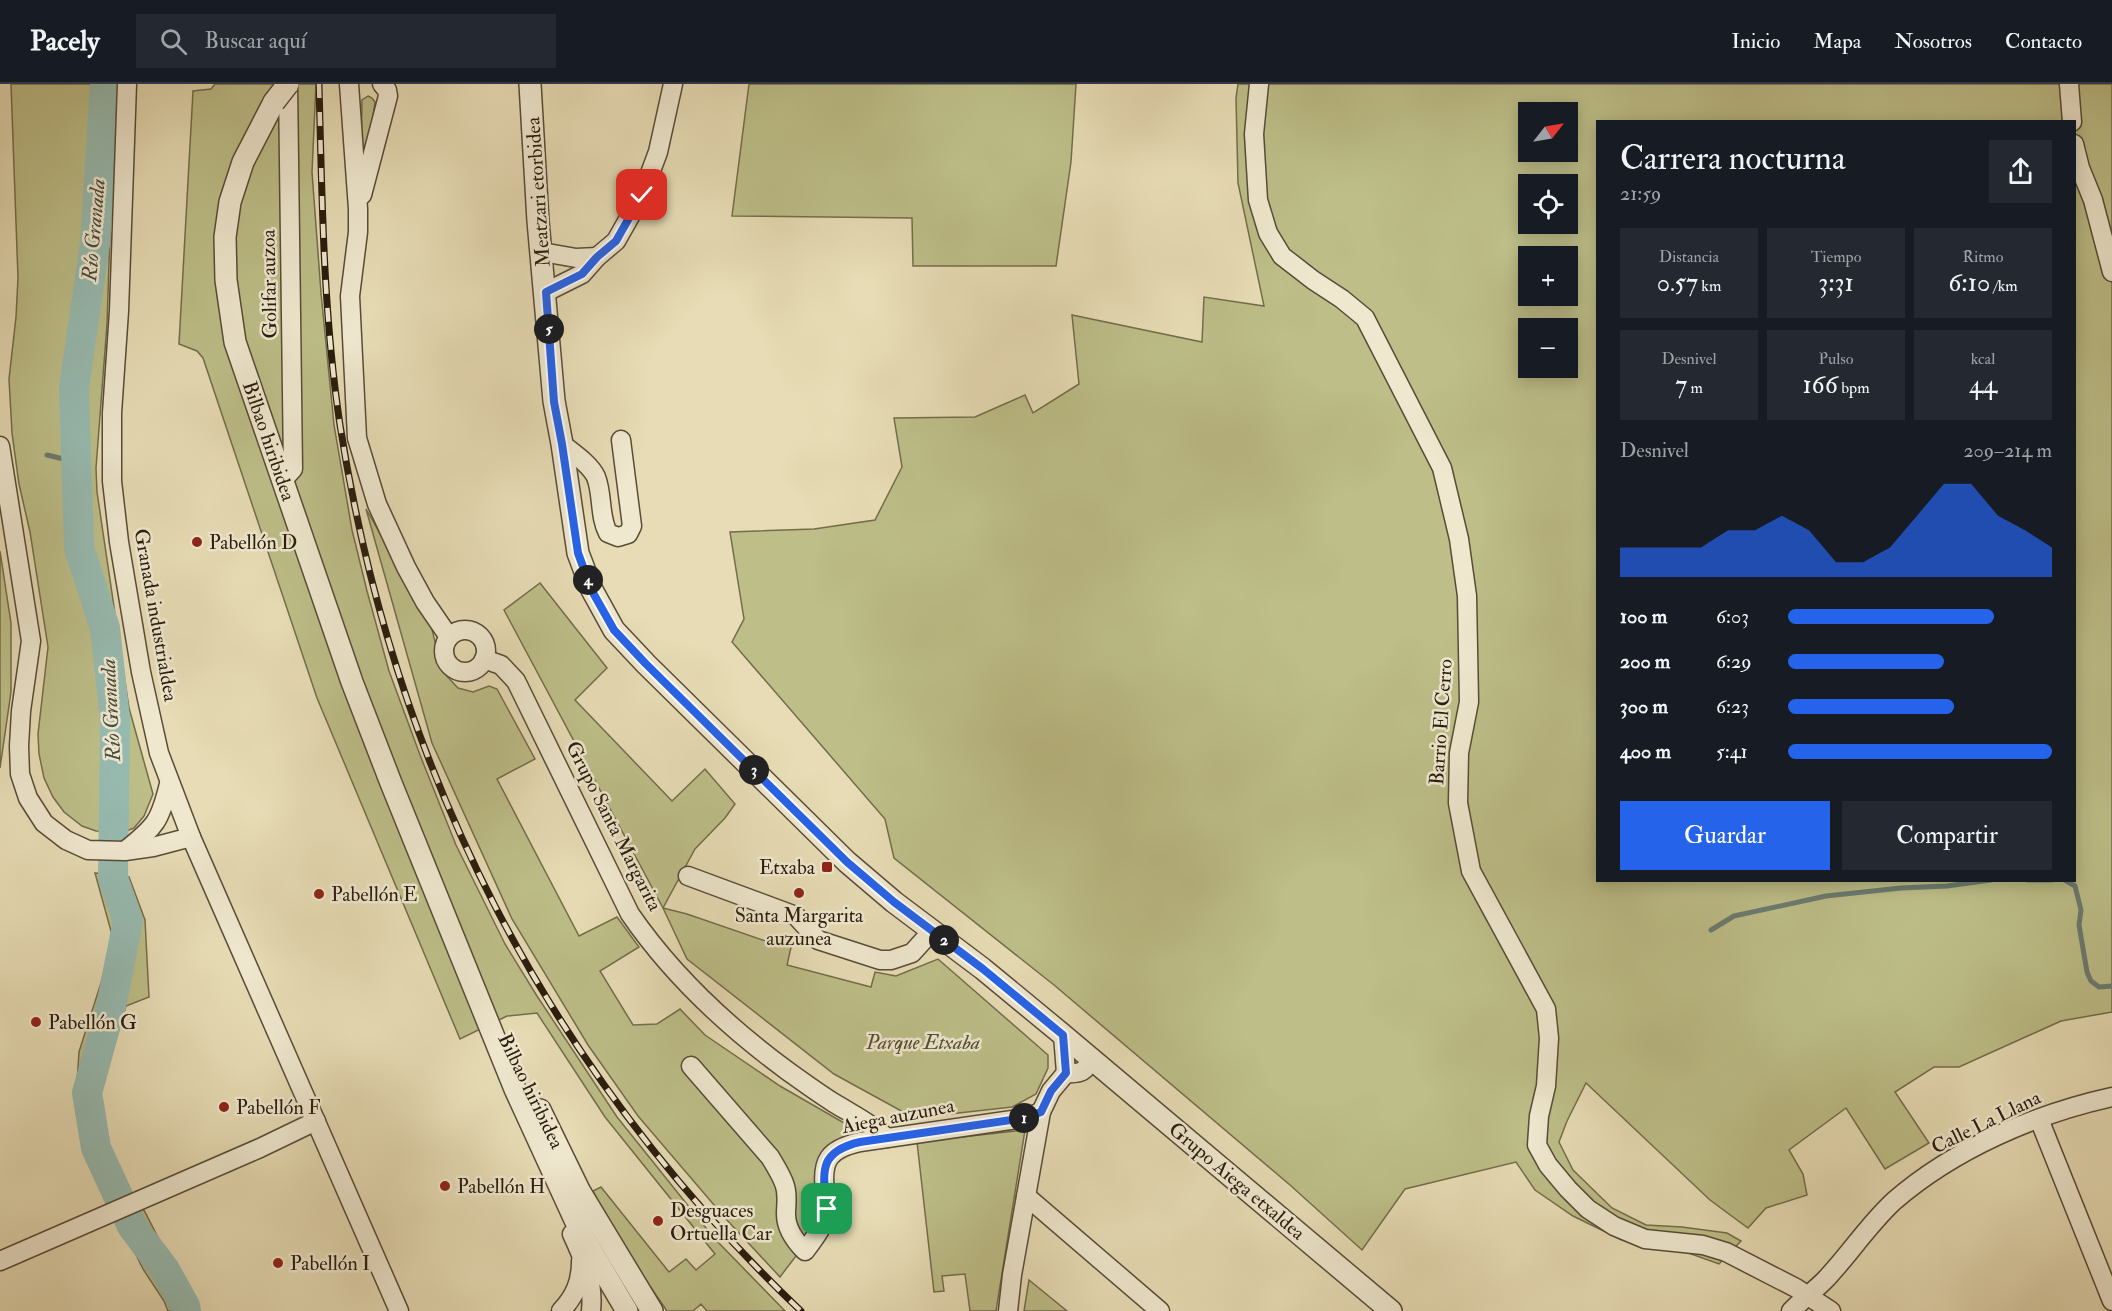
<!DOCTYPE html>
<html lang="es">
<head>
<meta charset="utf-8">
<style>
	body { margin:0; font-family:"IM FELL Double Pica",serif; background:#242831; color:#f1f3f6; height:100vh; display:flex; flex-direction:column; font-size:22px; white-space:nowrap }
	* { box-sizing:border-box; margin:0 }
	p { font-size:20px; color:#9ea1a6 }
	.icon { flex:none; width:33px; height:33px; fill:none; stroke:currentColor; stroke-width:2; stroke-linecap:round; stroke-linejoin:round }
	.map { position:relative; flex:1; overflow:hidden }
	.sheet { position:absolute; left:1596px; top:36px; width:480px; height:762px; display:flex; flex-direction:column; background:#171b24; border-radius:0px; box-shadow:0 3px 15px #0003 }
	.sheet>* { flex:none }
	.needle { width:39px; rotate:59deg }
	.controls { position:absolute; left:1518px; top:18px; display:grid; gap:12px }
	.controls a { display:grid; place-items:center; width:60px; height:60px; border-radius:0px; background:#171b24; box-shadow:0 3px 15px #0003; font-size:30px }
	.pin { position:absolute; display:grid; place-items:center; width:51px; height:51px; color:#fff; margin:-26px; border-radius:12px; box-shadow:0 3px 9px #0006 }
	.km { position:absolute; width:30px; height:30px; margin:-15px; border-radius:50%; background:#222; color:#fff; font-size:16px; line-height:30px; text-align:center }
	.round { display:grid; place-items:center; flex:none; width:63px; height:63px; border-radius:0px; background:#242831 }
	.overview { display:flex; align-items:center; justify-content:space-between; height:102px; padding:0 24px }
	h1 { font-size:33px; font-weight:600; line-height:45px }
	.figures { display:grid; grid-template-columns:repeat(3,1fr); gap:9px; height:102px; padding:6px 24px }
	.figures div { display:grid; align-content:center; border-radius:0px; background:#242831; text-align:center }
	.figures b { font-size:26px; font-weight:600 }
	.figures small { font-size:16px; font-weight:400 }
	.figures p { font-size:16px }
	.chart { height:168px; padding:12px 24px }
	.chart p { display:flex; justify-content:space-between }
	.chart svg { width:100%; height:108px; margin-top:6px; fill:#2563eb; opacity:.7 }
	.button { display:flex; gap:12px; margin-top:auto; padding:12px 24px }
	.button a { flex:1; height:69px; border-radius:0px; background:#2563eb; color:#fff; font-size:24px; font-weight:600; line-height:69px; text-align:center }
	.button a+a { background:#242831; color:#f1f3f6 }
	ul { padding:0 24px; list-style:none; font-size:20px }
	li { display:grid; grid-template-columns:96px 72px 1fr; align-items:center; height:45px }
	li i { height:15px; border-radius:8px; background:#2563eb }
	header { display:flex; align-items:center; gap:36px; box-sizing:border-box; height:84px; padding:0 30px; background:#171b24; border-bottom:2px solid #363941 }
	header strong { font-size:28px }
	nav { display:flex; gap:33px; margin-inline-start:auto; font-size:21px }
	.search { width:420px; height:54px; background:#242831; display:flex; align-items:center; gap:15px; box-sizing:border-box; padding:0 21px; border-radius:0px; color:#9ea1a6; font-size:22px }
	.map>svg:first-child { display:block }
	.green { fill:#bdbe88; stroke:#736d4b; stroke-width:1.5; fill-rule:evenodd }
	.lines { fill:none; stroke-linecap:round; stroke-linejoin:round }
	.stream { stroke:#6b7b70; stroke-width:5 }
	.river { stroke:#97bbb1; stroke-width:30 }
	.minor-casing { stroke:#584c38; stroke-width:21 }
	.tertiary-casing { stroke:#584c38; stroke-width:24 }
	.minor { stroke:#efe8cf; stroke-width:18 }
	.tertiary { stroke:#efe8cf; stroke-width:21 }
	.rail-casing { stroke:#291c0e; stroke-width:7 }
	.rail { stroke:#efe8cf; stroke-width:4.5; stroke-dasharray:14; stroke-linecap:butt }
	.tertiary-bridge-casing { stroke:#584c38; stroke-width:24; stroke-linecap:butt }
	.tertiary-bridge { stroke:#efe8cf; stroke-width:21 }
	.route-casing { stroke:#fff; stroke-width:12 }
	.route { stroke:#2563eb; stroke-width:8 }
	.poi-dot { fill:#8f2418; stroke:#efe8cf; stroke-width:2 }
	.labels { text-anchor:middle; dominant-baseline:central; stroke-width:5; stroke-linejoin:round; paint-order:stroke }
	.street-label { font-size:20px; fill:#291c0e; stroke:#efe8cf }
	.poi-label { font-size:20px; fill:#291c0e; stroke:#efe8cf; text-anchor:start }
	.park-label { font-size:20px; font-style:italic; fill:#554d33; stroke:#efe8cf }
	.water-label { font-size:21px; font-style:italic; fill:#4a4c3f; stroke:#efe8cf }
</style>
</head>
<body>
<header>
<strong>Pacely</strong>
<div class="search"><svg class="icon" aria-label="search" viewBox="0 0 24 24"><circle cx="10" cy="10" r="6"/><path d="M15 15l6 6"/></svg>Buscar aquí</div>
<nav><a>Inicio</a><a>Mapa</a><a>Nosotros</a><a>Contacto</a></nav>
</header>
<div class="map">
<svg width="2112" height="1227" viewBox="0 0 2112 1227">
	<rect width="100%" height="100%" fill="#e7dcb5"/>
	<filter id="stains"><feTurbulence type="fractalNoise" baseFrequency=".00333" numOctaves="4"/><feColorMatrix values="0 0 0 0 .2 0 0 0 0 .09 0 0 0 0 .02 0 0 0 .5 -.17"/></filter>
	<radialGradient id="worn" r=".72"><stop offset=".6" stop-color="#630" stop-opacity="0"/><stop offset="1" stop-color="#630" stop-opacity=".3"/></radialGradient>
	<!-- green -->
	<g class="green">
		<path d="M11 0H115L107 240 96 384 97 408 129 624 153 710 144 732 134 744 124 748 96 747 82 742 64 728 53 713 44 694 39 670 38 650 48 563 30 448 19 400 12 349 9 295 16 233 18 194Z"/>
		<path d="M215 0H316L312 88 321 209 334 341 352 446 367 507 389 587 420 671 456 761 505 860 537 912 617 1033 714 1154 785 1227H707L701 1220 693 1227H667L621 1160 593 1107 601 1103 669 1188 686 1175 696 1186 715 1170 605 1033 537 929 507 932 460 955 317 614 203 274 197 267 179 260 193 7 211 5Z"/>
		<path d="M749 0H1076L1071 78 1056 182H913L912 134 732 132Z"/>
		<path d="M1238 0H2112V928L2061 937 1959 983H1934L1895 1008 1929 1059 1885 1085 1846 1024 1789 1066 1803 1090 1807 1111 1766 1124 1748 1144 1710 1116 1586 999 1567 1037 1559 1058 1573 1086 1612 1124 1646 1141 1682 1143 1727 1149 1741 1157 1719 1180 1680 1166 1659 1164 1622 1156 1573 1132 1535 1106 1516 1078 1405 1105 1362 1166 1290 1101 1054 901 894 774 885 735 732 558 744 535 730 448 814 445 875 436 902 383 894 334 975 333 1025 311 1033 329 1079 300 1072 231 1202 258 1204 213 1264 222 1238 99 1236 14ZM1528 28H1568V68H1528ZM1598 38H2074V796H1598ZM1528 100H1568V140H1528ZM1528 172H1568V212H1528ZM1528 244H1568V284H1528Z"/>
		<path d="M368 12 372 14 375 18 366 79 361 74 362 16Z"/>
		<path d="M366 425 430 537 442 587 458 604 473 608 489 602 497 605 535 675 497 695 579 852 617 833 639 863 600 887 633 941 657 940 680 925 705 951 780 1002 858 1047C822 1062 814 1070 817 1110 817 1117 820 1126 818 1133 812 1155 793 1175 780 1193L726 1135 638 1032 588 961 512 835 432 659Z"/>
		<path d="M0 467 11 539V608L0 684Z"/>
		<path d="M540 499 607 584 575 616 672 717 705 685 735 720 725 734 695 765 663 824 687 830 780 862 782 855 792 859 787 881 871 903 875 888 896 892 938 875 1048 971V984L1036 1010 1012 1023 914 1034 834 990 687 875 663 824 504 526Z"/>
		<path d="M95 789 129 793 145 836 149 913 126 922 97 1015 108 1074 145 1128 170 1177 194 1212 196 1227H168L164 1217 143 1185 93 1085 76 1014 79 968 114 858Z"/>
		<path d="M1025 1046 996 1227H970L965 1190 942 1192 944 1207 934 1208 917 1058Z"/>
		<path d="M1029 1196 1067 1227H1024Z"/>
	</g>
	<g class="lines">
		<!-- stream -->
		<g class="stream">
			<path d="M47 371 76 378"/>
			<path d="M2028 796H2052"/>
			<path d="M2065 796 2075 802 2081 826 2079 841 2087 888 2091 897 2099 903 2112 902"/>
			<path d="M1711 846 1734 832 1826 812 1901 804 1947 802 1991 796"/>
		</g>
		<!-- river -->
		<path class="river" d="M105 0 95 159 74 304 79 464 105 544 115 634 113 794 128 837 111 922 87 1009 96 1064 132 1142 165 1186 185 1222 186 1227"/>
		<!-- minor casing -->
		<g class="minor-casing">
			<g id="minor">
				<path d="M127 0 119 227 112 329V397L119 458 141 588 159 669 191 753 399 1227"/>
				<path d="M349 0 358 125V148L350 212 357 354 377 420 406 483 425 518 449 553"/>
				<path d="M1259 0 1254 50 1258 116 1268 149 1282 172 1313 196 1342 215 1365 234 1442 384 1459 455 1467 512 1469 618 1459 669 1458 719 1471 787 1546 925 1549 954 1546 1002 1539 1032 1537 1061 1548 1081 1568 1105 1588 1125 1614 1142 1645 1155 1703 1161 1726 1168 1796 1204 1831 1227"/>
				<path d="M2069 0 2072 38"/>
				<path d="M2074 60 2080 84 2093 116 2112 188"/>
				<path d="M362 111 388 12 387 6 382 0"/>
				<path d="M542 168 576 174 597 173"/>
				<path d="M546 208 582 190 597 173 616 157 642 111 658 68 673 0"/>
				<path d="M562 360C573 369 590 380 596 393 603 411 599 432 608 449L618 453 628 450 632 442 621 356"/>
				<path d="M0 362 31 557 21 627 19 662 20 690 28 714 44 739 66 756 88 766 125 767 153 763 191 753"/>
				<path d="M283 396 293 385 288 0"/>
				<circle cx="465" cy="567" r="21"/>
				<path d="M484 575 501 581 516 597 630 830C672 891 729 944 789 988 803 998 818 1009 834 1019 852 1030 871 1039 887 1054"/>
				<path d="M126 766C156 742 160 737 169 700"/>
				<path d="M688 792 796 832 818 856 880 876H891L912 869 932 847"/>
				<path d="M1063 951 1066 989C1080 990 1088 988 1089 973"/>
				<path d="M691 982 770 1073C776 1083 782 1092 785 1102 788 1112 786 1121 786 1130 786 1144 796 1158 805 1167 814 1155 825 1141 827 1126 828 1120 826 1113 825 1107 821 1076 829 1065 860 1058L1025 1034 1041 1028"/>
				<path d="M2039 1035 2112 1217"/>
				<path d="M1026 1112 1160 1227"/>
				<path d="M572 1150C584 1176 594 1198 591 1227"/>
				<path d="M0 1177 260 1064 316 1037"/>
				<path d="M561 1227C575 1212 581 1198 581 1177"/>
				<path d="M1008 1227 1012 1191 1041 1028 1051 1007 1066 989"/>
				<path d="M1791 1227C1802 1216 1814 1207 1825 1196 1849 1171 1868 1141 1894 1117 1954 1065 2035 1030 2112 1013"/>
			</g>
		</g>
		<!-- tertiary casing -->
		<g class="tertiary-casing">
			<g id="tertiary">
				<path d="M530 0 538 137 554 317 562 360 578 469 592 506 614 546 646 580 847 778 894 818 983 885 1063 951 1391 1227"/>
				<path d="M274 18 243 78 230 118 225 153 226 196 235 258 352 598 391 699 515 1005 582 1151 627 1227"/>
				<path d="M540 1026 580 1108 652 1227"/>
			</g>
		</g>
		<!-- minor -->
		<use href="#minor" class="minor"/>
		<!-- tertiary -->
		<use href="#tertiary" class="tertiary"/>
		<!-- rail casing -->
		<g class="rail-casing">
			<path id="rail" d="M319 0C322 114 323 228 340 341 394 686 547 986 801 1227"/>
		</g>
		<!-- rail -->
		<use href="#rail" class="rail"/>
		<!-- tertiary-bridge casing -->
		<g class="tertiary-bridge-casing">
			<path id="tertiary-bridge" d="M274 18 288 0"/>
		</g>
		<!-- tertiary-bridge -->
		<use href="#tertiary-bridge" class="tertiary-bridge"/>
	</g>
	<g class="lines">
		<!-- route casing -->
		<g class="route-casing">
			<path id="route" d="M642 111 616 157 597 173 582 190 546 208 554 318 562 360 578 469 592 507 614 546 646 580 847 778 894 818 983 885 1063 951 1066 989 1051 1007 1041 1028 1025 1034 860 1058C817 1068 823 1089 827 1125"/>
		</g>
		<!-- route -->
		<use href="#route" class="route"/>
	</g>
	<!-- markers -->
	<g class="poi-dot">
		<circle cx="197" cy="458" r="6"/>
		<rect x="821" y="777" width="12" height="12" rx="3"/>
		<circle cx="799" cy="809" r="6"/>
		<circle cx="319" cy="810" r="6"/>
		<circle cx="36" cy="938" r="6"/>
		<circle cx="224" cy="1023" r="6"/>
		<circle cx="445" cy="1102" r="6"/>
		<circle cx="658" cy="1137" r="6"/>
		<circle cx="278" cy="1179" r="6"/>
	</g>
	<g class="labels">
		<!-- street labels -->
		<g class="street-label">
			<text transform="translate(538 108) rotate(-94)">Meatzari etorbidea</text>
			<text transform="translate(269 200) rotate(-91)">Golifar auzoa</text>
			<text transform="translate(269 357) rotate(71)">Bilbao hiribidea</text>
			<text transform="translate(156 531) rotate(80)">Granada industrialdea</text>
			<text transform="translate(1441 638) rotate(-86)">Barrio El Cerro</text>
			<text transform="translate(614 742) rotate(63)">Grupo Santa Margarita</text>
			<text transform="translate(531 1007) rotate(64)">Bilbao hiribidea</text>
			<text transform="translate(898 1032) rotate(-11)">Aiega auzunea</text>
			<text transform="translate(1986 1038) rotate(-26)">Calle La Llana</text>
			<text transform="translate(1237 1097) rotate(40)">Grupo Aiega etxaldea</text>
		</g>
		<!-- poi labels -->
		<g class="poi-label">
			<text x="209" y="458">Pabellón D</text>
			<text x="815" y="783" text-anchor="end">Etxaba</text>
			<text x="331" y="810">Pabellón E</text>
			<text x="799" y="831" text-anchor="middle">Santa Margarita<tspan x="799" dy="23">auzunea</tspan></text>
			<text x="48" y="938">Pabellón G</text>
			<text x="236" y="1023">Pabellón F</text>
			<text x="457" y="1102">Pabellón H</text>
			<text x="670" y="1126">Desguaces<tspan x="670" dy="23">Ortuella Car</tspan></text>
			<text x="290" y="1179">Pabellón I</text>
		</g>
		<!-- park labels -->
		<g class="park-label">
			<text x="923" y="958">Parque Etxaba</text>
		</g>
		<!-- water labels -->
		<g class="water-label">
			<text transform="translate(94 146) rotate(-85)">Río Granada</text>
			<text transform="translate(111 626) rotate(-93)">Río Granada</text>
		</g>
	</g>
	<rect width="100%" height="100%" filter="url(#stains)"/>
	<rect width="100%" height="100%" fill="url(#worn)"/>
</svg>
<div class="controls">
<a><svg class="needle" viewBox="-14 -14 28 28"><path d="M0-13l5 13h-10z" fill="#e53935"/><path d="M0 13l5-13h-10z" fill="#9ea1a6"/></svg></a>
<a><svg class="icon" aria-label="locate" viewBox="0 0 24 24"><circle cx="12" cy="12" r="6"/><path d="M12 2v4M12 18v4M2 12h4M18 12h4"/></svg></a>
<a>+</a>
<a>−</a>
</div>
<div class="pin" style="left:827px;top:1125px;background:#1e9e55"><svg class="icon" aria-label="arrive" viewBox="0 0 24 24"><path d="M6 21V4h12l-3 4 3 4H6"/></svg></div>
<div class="pin" style="left:642px;top:111px;background:#d93025"><svg class="icon" aria-label="check" viewBox="0 0 24 24"><path d="M5 12l5 5 9-10"/></svg></div>
<b class="km" style="left:1024px;top:1034px">1</b>
<b class="km" style="left:944px;top:856px">2</b>
<b class="km" style="left:754px;top:686px">3</b>
<b class="km" style="left:588px;top:496px">4</b>
<b class="km" style="left:549px;top:245px">5</b>
<section class="sheet">
<div class="overview"><div><h1>Carrera nocturna</h1><p>21:59</p></div><a class="round"><svg class="icon" aria-label="share" viewBox="0 0 24 24"><path d="M12 15V3M7 8l5-5 5 5M5 13v7h14v-7"/></svg></a></div>
<div class="figures">
<div><p>Distancia</p><b>0.57<small> km</small></b></div>
<div><p>Tiempo</p><b>3:31</b></div>
<div><p>Ritmo</p><b>6:10<small> /km</small></b></div>
</div>
<div class="figures">
<div><p>Desnivel</p><b>7<small> m</small></b></div>
<div><p>Pulso</p><b>166<small> bpm</small></b></div>
<div><p>kcal</p><b>44</b></div>
</div>
<div class="chart"><p><span>Desnivel</span>209–214 m</p>
<svg viewBox="0 0 160 44" preserveAspectRatio="none"><path d="M0 44V32L10 32L20 32L30 32L40 25L50 25L60 19L70 25L80 38L90 38L100 32L110 19L120 6L130 6L140 19L150 25L160 32V44z"/></svg>
</div>
<ul>
<li><b>100 m</b>6:03<i style="width:78%"></i></li>
<li><b>200 m</b>6:29<i style="width:59%"></i></li>
<li><b>300 m</b>6:23<i style="width:63%"></i></li>
<li><b>400 m</b>5:41<i style="width:100%"></i></li>
</ul>
<div class="button"><a>Guardar</a><a>Compartir</a></div>
</section>
</div>
</body>
</html>
